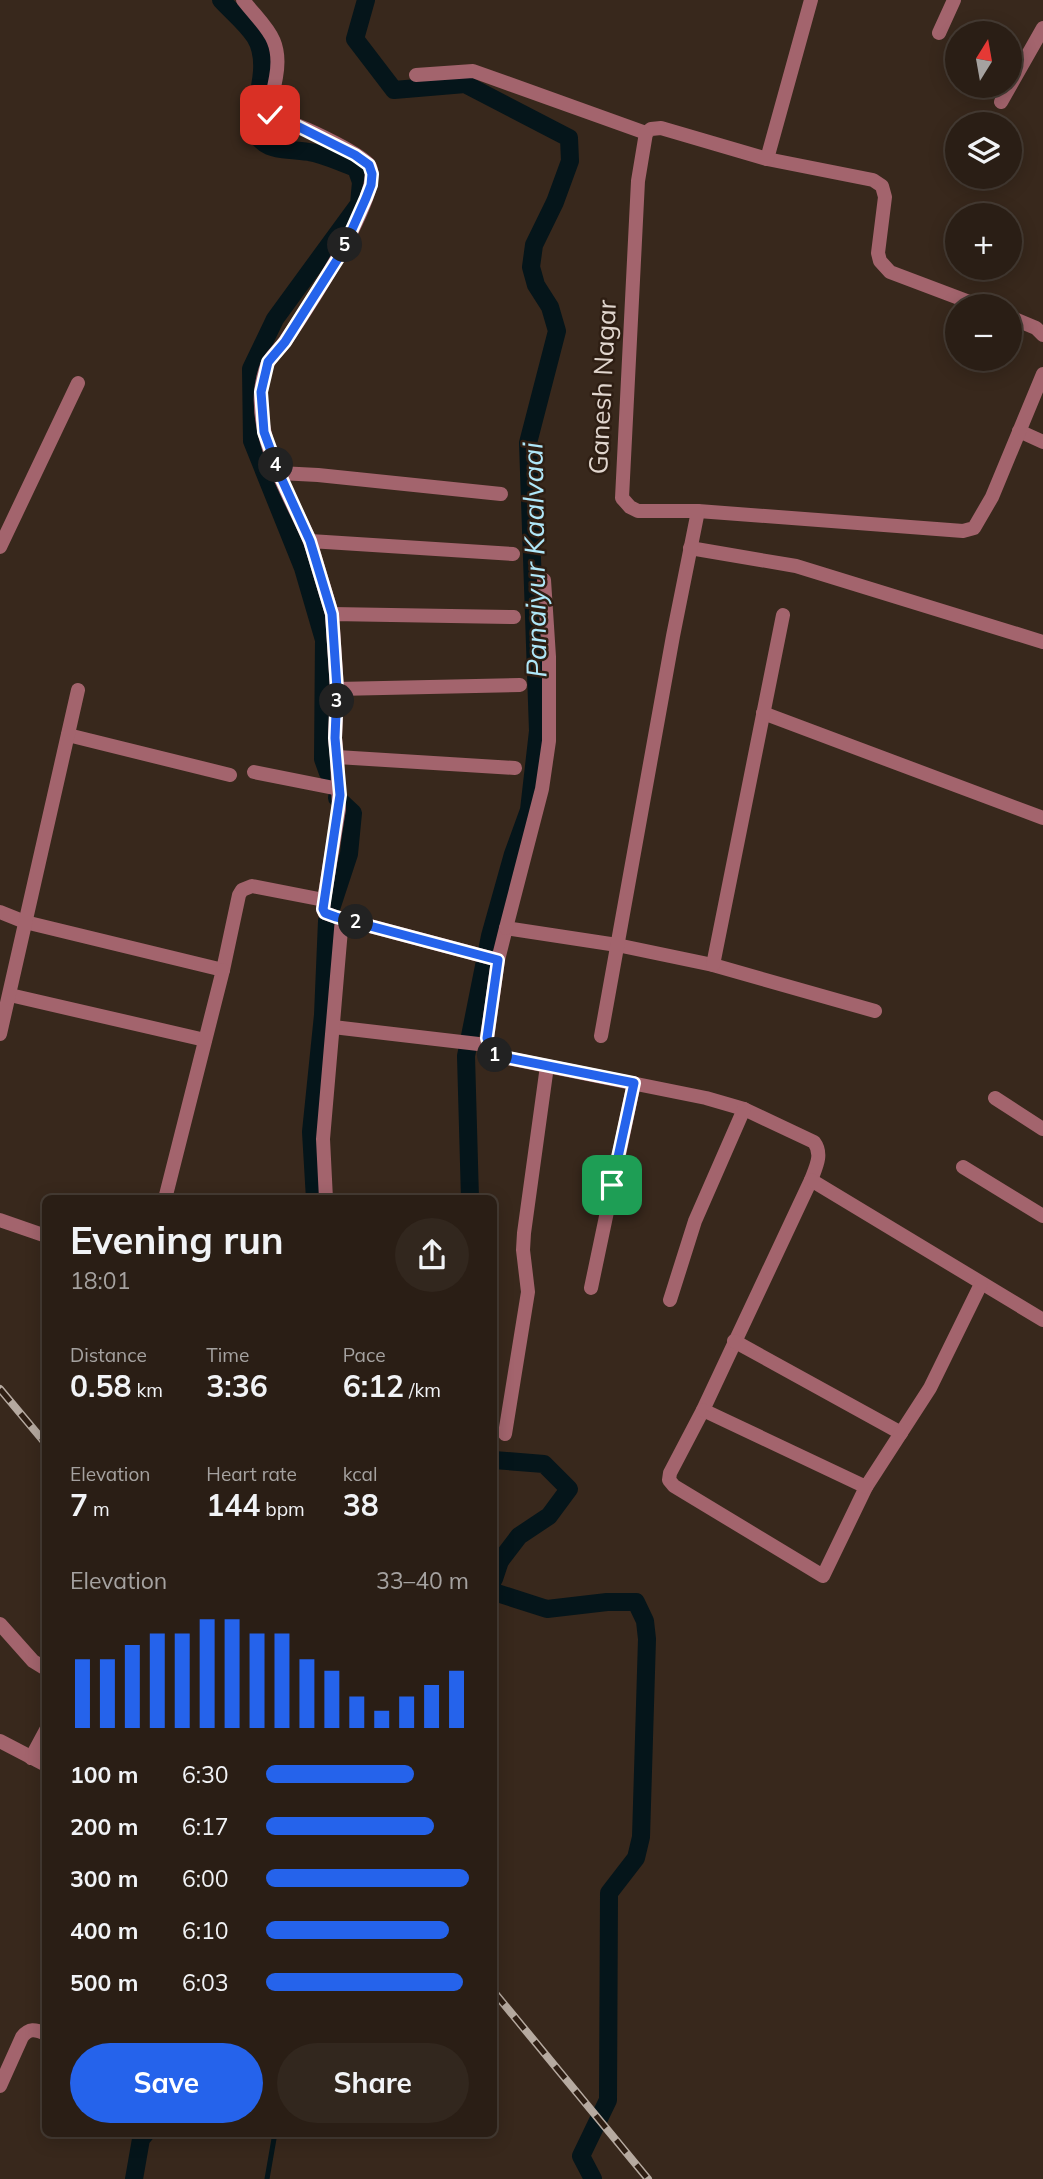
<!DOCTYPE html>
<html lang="en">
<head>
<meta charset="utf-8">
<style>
	body { margin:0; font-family:Mulish,sans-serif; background:#32271e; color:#f1f3f6; height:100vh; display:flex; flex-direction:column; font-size:26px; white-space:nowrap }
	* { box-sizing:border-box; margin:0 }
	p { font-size:23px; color:#a5a2a0 }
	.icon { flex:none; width:38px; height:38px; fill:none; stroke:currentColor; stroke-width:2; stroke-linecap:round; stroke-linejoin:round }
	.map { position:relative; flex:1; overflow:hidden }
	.drawer { position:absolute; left:42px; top:1195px; width:455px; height:942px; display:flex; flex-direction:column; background:#2a1e15; border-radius:10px; box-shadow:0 4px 18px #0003,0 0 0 2px #463c34 }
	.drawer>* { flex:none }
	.needle { width:46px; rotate:11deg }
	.controls { position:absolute; left:945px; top:21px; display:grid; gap:14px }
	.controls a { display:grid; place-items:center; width:77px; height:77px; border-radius:50%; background:#2a1e15; box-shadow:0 4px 18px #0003,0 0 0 2px #463c34; font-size:35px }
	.pin { position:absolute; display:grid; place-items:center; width:60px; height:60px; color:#fff; margin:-30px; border-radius:14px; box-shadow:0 4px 10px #0006 }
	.km { position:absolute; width:35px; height:35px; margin:-18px; border-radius:50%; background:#222; color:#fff; font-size:19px; line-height:35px; text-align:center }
	.round { display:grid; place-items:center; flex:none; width:74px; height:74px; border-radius:37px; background:#32271e }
	.headline { display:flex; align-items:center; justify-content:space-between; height:119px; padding:0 28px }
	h1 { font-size:38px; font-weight:700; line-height:52px }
	.figures { display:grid; grid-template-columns:repeat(3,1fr); gap:10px; height:119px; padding:7px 28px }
	.figures div { display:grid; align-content:center }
	.figures b { font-size:30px; font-weight:700 }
	.figures small { font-size:19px; font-weight:400 }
	.figures p { font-size:19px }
	.chart { height:196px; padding:14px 28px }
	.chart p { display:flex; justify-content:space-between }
	.chart svg { width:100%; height:126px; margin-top:7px; stroke:#2563eb; stroke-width:6 }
	.action { display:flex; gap:14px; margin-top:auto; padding:14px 28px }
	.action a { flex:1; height:80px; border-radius:42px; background:#2563eb; color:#fff; font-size:28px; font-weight:700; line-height:80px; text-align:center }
	.action a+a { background:#32271e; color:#f1f3f6 }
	ul { padding:0 28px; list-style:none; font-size:23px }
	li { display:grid; grid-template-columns:112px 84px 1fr; align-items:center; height:52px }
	li i { height:18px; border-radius:9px; background:#2563eb }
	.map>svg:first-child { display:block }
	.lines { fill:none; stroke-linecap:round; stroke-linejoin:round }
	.stream { stroke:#05151a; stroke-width:5 }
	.canal { stroke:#05151a; stroke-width:18 }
	.street { stroke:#a3646d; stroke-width:14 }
	.rail-casing { stroke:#b6aaa0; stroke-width:8 }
	.rail { stroke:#2e1e13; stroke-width:5; stroke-dasharray:16; stroke-linecap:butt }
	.route-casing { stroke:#fff; stroke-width:14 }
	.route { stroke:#2563eb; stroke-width:9 }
	.labels { text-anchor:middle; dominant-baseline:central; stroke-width:5; stroke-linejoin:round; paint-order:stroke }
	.street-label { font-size:26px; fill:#e1d6ce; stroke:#2e1e13 }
	.water-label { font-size:28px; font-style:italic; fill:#afe7f9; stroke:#2e1e13 }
</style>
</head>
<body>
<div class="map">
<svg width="1043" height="2179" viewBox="0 0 1043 2179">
	<rect width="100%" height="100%" fill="#38281c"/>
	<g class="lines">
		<!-- stream -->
		<path class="stream" d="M267 2179 275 2133"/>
		<!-- canal -->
		<g class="canal">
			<path d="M221 0C232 12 246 23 255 37 271 63 256 100 251 128 268 155 281 147 309 152 324 154 341 163 356 168L361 182 359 204 275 319 251 369 252 441 303 568 324 640 323 759 328 773"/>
			<path d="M366 0 355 39 394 90 465 84 569 138 570 161 555 202 534 245 531 267 536 285 550 307 557 331 528 443 538 731 529 810 513 854 490 936 466 1056 470 1199"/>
			<path d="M315 1199 311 1132 323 1015 327 921 349 854 353 813 337 798"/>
			<path d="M494 1460 544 1464 569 1489 549 1516 519 1536 500 1561 494 1579"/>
			<path d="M494 1592 547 1609 607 1602H636L645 1621 647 1639 641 1837 636 1858 609 1893 608 2100 581 2156 593 2179"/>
			<path d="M134 2179 141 2139 146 2133"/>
		</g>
		<!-- street -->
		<g class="street">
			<path d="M243 0C265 28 283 38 276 77 274 89 270 102 270 115 281 125 286 122 299 126 312 131 361 154 369 165 387 189 303 315 286 340 281 348 271 355 267 365 264 373 262 382 261 391 257 444 289 494 310 541"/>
			<path d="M939 33 954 0"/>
			<path d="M416 75 473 71 646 133"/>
			<path d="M1001 102 1043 28"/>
			<path d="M767 159 873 180 882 186 885 197 878 253 880 261 890 272 980 306"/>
			<path d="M1010 317 1036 328 1043 335"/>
			<path d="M1019 431 1043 442"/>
			<path d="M279 473 318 475 501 494"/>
			<path d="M698 511 963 531 974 528 992 497 1043 374"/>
			<path d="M0 547 78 383"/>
			<path d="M690 548 796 566 1043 642"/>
			<path d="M332 614 310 541 513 554"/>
			<path d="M337 689 520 685"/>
			<path d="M763 713 1043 818"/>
			<path d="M68 735 230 775"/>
			<path d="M337 757 335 738 337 689 332 614 514 617"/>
			<path d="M254 772 339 789"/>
			<path d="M324 900 339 809 337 757 515 768"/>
			<path d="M0 912 25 922 223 970 239 895 242 890 252 886 324 900 323 909 325 913 336 917 498 960 506 928 617 945 713 965 875 1011"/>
			<path d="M506 928 542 789 549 741V657L544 580"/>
			<path d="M498 960 487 1039 490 1053 498 1056 706 1098 744 1109 814 1142C823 1154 816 1167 811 1180L703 1410 670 1473 669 1480 674 1486 823 1576 866 1487"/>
			<path d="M713 965 783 615"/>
			<path d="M10 995 205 1040"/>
			<path d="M333 1027 487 1045"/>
			<path d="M0 1034 78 690"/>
			<path d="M601 1036 673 636 698 511H638L630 507 622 498 638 181 646 133 651 129 661 128 767 159 811 0"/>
			<path d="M995 1098 1043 1129"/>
			<path d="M963 1167 1043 1216"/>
			<path d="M811 1180 1043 1320"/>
			<path d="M165 1199 223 970"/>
			<path d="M326 1199 323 1139 342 918"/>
			<path d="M0 1220 46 1236"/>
			<path d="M591 1288 634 1083"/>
			<path d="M670 1300 695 1221 744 1109"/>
			<path d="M734 1341 901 1433"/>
			<path d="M703 1410 866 1487 930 1388 981 1284"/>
			<path d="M505 1434 528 1292 523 1250 524 1233 547 1066"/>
			<path d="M0 1624 33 1661 46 1669"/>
			<path d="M0 1741 46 1765"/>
			<path d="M31 1758 46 1730"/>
			<path d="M0 2086 22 2037C29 2028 35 2029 46 2034"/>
		</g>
		<!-- rail casing -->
		<g class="rail-casing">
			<g id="rail">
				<path d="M0 1389 46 1444"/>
				<path d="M494 1992 648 2179"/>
			</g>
		</g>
		<!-- rail -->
		<use href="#rail" class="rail"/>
	</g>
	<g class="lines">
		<!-- route casing -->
		<g class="route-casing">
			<path id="route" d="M270 115 278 122 297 126 355 155 369 165 372 174 371 185 366 198 342 252 285 342 268 362 261 392 264 432 279 473 310 541 332 614 337 689 335 738 340 795 323 909 325 913 336 917 498 960 487 1038 491 1053 498 1056 634 1083 612 1185"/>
		</g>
		<!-- route -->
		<use href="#route" class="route"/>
	</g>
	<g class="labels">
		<!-- street labels -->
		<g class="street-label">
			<text transform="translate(602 387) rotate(-87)">Ganesh Nagar</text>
		</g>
		<!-- water labels -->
		<g class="water-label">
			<text transform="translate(534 560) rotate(-91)">Panaiyur Kaalvaai</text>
		</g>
	</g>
</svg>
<div class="controls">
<a><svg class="needle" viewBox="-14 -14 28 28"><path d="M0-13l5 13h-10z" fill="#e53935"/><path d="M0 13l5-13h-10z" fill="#a5a2a0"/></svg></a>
<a><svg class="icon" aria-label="layers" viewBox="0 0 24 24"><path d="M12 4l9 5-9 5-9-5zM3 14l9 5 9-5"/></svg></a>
<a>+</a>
<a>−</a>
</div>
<div class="pin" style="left:612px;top:1185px;background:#1e9e55"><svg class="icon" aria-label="arrive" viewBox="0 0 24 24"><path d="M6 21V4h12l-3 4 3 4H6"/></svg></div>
<div class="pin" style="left:270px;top:115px;background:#d93025"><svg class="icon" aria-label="check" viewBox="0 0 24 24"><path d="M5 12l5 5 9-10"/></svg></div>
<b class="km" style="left:495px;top:1055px">1</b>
<b class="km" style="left:356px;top:922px">2</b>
<b class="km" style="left:337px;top:701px">3</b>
<b class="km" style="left:276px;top:465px">4</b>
<b class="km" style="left:345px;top:245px">5</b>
<section class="drawer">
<div class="headline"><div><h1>Evening run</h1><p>18:01</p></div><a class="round"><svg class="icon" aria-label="share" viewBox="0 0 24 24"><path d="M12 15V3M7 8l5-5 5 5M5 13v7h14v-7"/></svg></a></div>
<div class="figures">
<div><p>Distance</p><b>0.58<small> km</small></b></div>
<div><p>Time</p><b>3:36</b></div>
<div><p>Pace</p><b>6:12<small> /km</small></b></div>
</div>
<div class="figures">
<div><p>Elevation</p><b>7<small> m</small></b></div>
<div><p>Heart rate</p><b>144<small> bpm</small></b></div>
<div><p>kcal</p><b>38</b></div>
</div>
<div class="chart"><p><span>Elevation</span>33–40 m</p>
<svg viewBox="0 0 160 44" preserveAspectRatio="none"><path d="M5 44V20M15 44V20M25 44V15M35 44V11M45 44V11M55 44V6M65 44V6M75 44V11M85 44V11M95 44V20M105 44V24M115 44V33M125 44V38M135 44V33M145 44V29M155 44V24"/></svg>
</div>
<ul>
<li><b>100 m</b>6:30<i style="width:73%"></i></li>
<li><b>200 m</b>6:17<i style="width:83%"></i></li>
<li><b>300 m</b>6:00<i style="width:100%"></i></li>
<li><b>400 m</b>6:10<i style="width:90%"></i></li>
<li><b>500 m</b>6:03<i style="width:97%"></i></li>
</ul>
<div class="action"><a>Save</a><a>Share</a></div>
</section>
</div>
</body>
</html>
